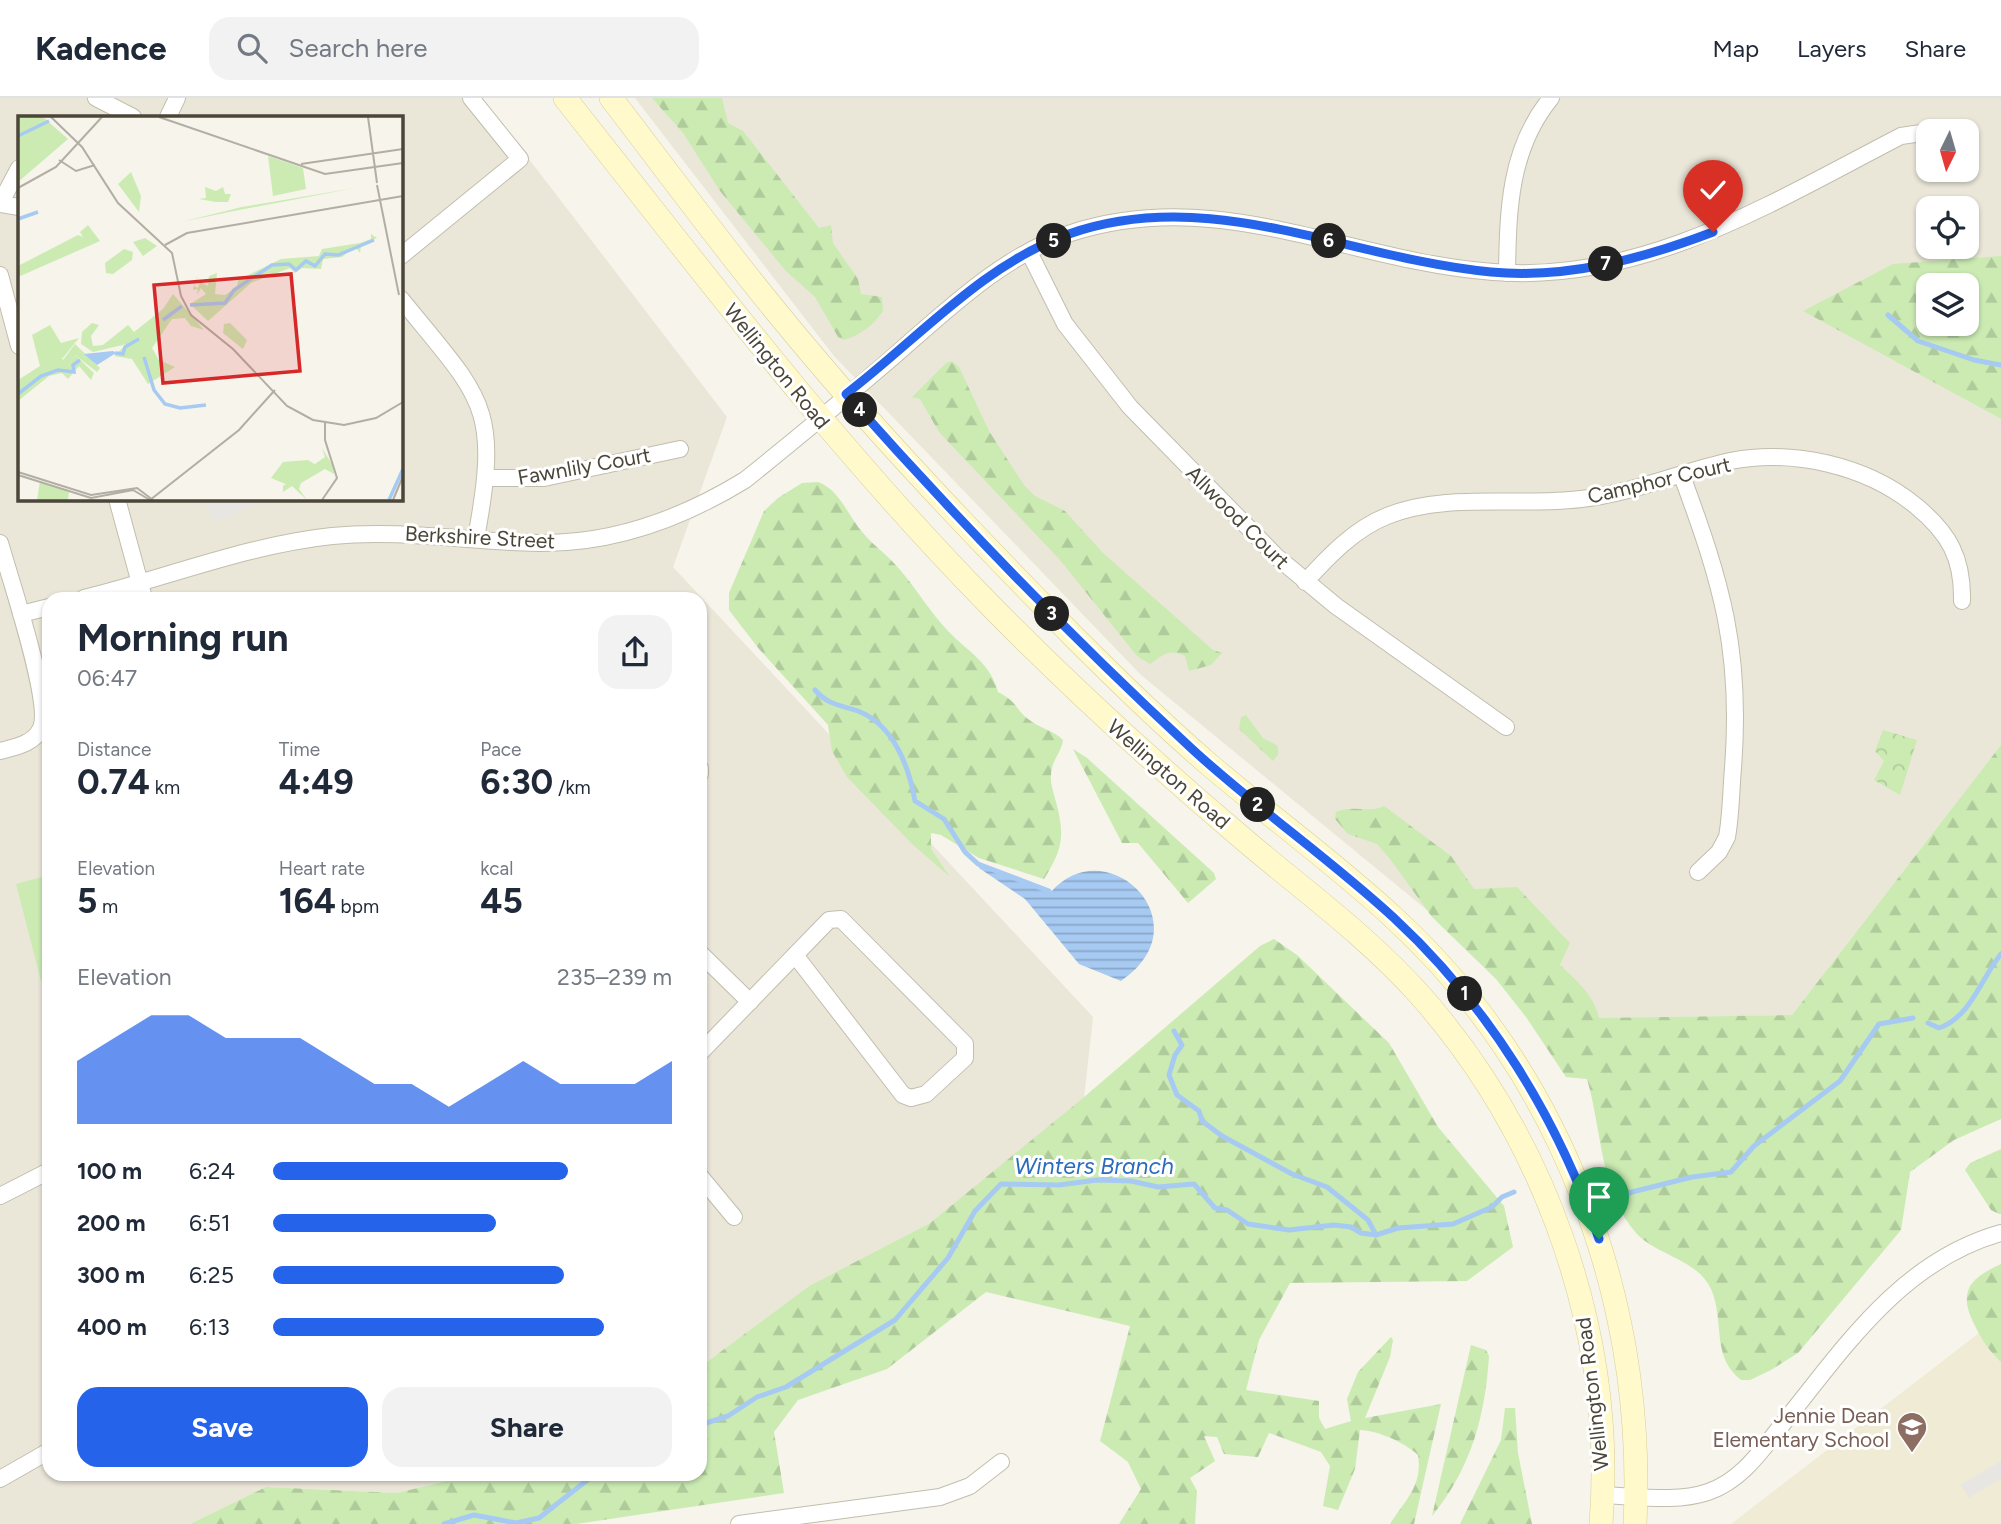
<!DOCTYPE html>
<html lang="en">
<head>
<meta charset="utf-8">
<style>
	body { margin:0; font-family:Figtree,sans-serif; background:#f2f2f3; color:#1f2937; height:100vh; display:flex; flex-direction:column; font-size:26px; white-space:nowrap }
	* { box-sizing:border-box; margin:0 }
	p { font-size:23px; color:#747a83 }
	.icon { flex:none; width:38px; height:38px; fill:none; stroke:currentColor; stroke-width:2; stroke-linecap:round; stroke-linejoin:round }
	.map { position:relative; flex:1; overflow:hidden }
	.details { position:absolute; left:42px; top:494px; width:665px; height:889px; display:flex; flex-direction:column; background:#fff; border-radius:21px; box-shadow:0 2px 5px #0004 }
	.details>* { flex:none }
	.needle { width:46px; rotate:185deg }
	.tools { position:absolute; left:1916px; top:21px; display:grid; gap:14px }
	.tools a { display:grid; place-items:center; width:63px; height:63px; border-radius:14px; background:#fff; box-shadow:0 2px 5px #0004; font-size:35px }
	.pin { position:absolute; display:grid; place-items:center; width:60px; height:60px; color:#fff; margin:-72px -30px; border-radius:50% 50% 50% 0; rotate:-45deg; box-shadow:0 0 7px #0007 }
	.pin .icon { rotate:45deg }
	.km { position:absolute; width:35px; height:35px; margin:-18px; border-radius:50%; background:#222; color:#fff; font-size:19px; line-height:35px; text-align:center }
	.round { display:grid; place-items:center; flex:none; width:74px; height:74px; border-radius:21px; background:#f2f2f3 }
	.head { display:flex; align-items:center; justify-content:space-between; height:119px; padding:0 35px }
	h1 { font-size:38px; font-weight:700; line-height:52px }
	.figures { display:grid; grid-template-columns:repeat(3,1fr); gap:10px; height:119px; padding:7px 35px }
	.figures div { display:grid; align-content:center }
	.figures b { font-size:35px; font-weight:700 }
	.figures small { font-size:19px; font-weight:400 }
	.figures p { font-size:19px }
	.chart { height:196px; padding:14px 35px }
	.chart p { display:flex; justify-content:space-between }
	.chart svg { width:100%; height:126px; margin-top:7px; fill:#2563eb; opacity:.7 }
	.action { display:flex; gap:14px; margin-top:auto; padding:14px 35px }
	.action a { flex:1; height:80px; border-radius:21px; background:#2563eb; color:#fff; font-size:28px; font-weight:700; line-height:80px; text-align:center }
	.action a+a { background:#f2f2f3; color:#1f2937 }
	ul { padding:0 35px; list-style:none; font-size:23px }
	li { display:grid; grid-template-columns:112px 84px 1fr; align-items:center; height:52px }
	li i { height:18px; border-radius:9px; background:#2563eb }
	header { display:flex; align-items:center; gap:42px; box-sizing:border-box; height:98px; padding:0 35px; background:#fff; border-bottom:2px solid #e0e1e3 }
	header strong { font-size:33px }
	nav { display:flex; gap:38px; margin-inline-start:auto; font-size:24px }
	.search { width:490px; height:63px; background:#f2f2f3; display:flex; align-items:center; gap:18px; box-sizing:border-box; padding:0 24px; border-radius:21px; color:#747a83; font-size:26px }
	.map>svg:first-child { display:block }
	.residential { fill:#eae7d9; fill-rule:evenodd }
	.education { fill:#efebd5 }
	.green { fill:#cbebb3 }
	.forest { fill:url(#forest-firs); fill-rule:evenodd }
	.park { fill:url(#park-crowns) }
	.parking { fill:#e8e6e3 }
	.water { fill:url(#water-rules) }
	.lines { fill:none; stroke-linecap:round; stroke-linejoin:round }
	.stream { stroke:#a7caf3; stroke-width:5 }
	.minor-casing { stroke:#c2bead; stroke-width:18 }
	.secondary-casing { stroke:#d7cf9a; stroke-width:24 }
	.minor { stroke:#fff; stroke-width:16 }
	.secondary { stroke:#fff9cc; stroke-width:23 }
	.route-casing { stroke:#fff; stroke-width:14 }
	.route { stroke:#2563eb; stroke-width:9 }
	.labels { text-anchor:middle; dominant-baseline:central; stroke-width:6; stroke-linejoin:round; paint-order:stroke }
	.street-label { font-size:21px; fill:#4b4638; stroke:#fff }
	.education-label { font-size:21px; fill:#785e54; stroke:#fff; text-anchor:end }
	.water-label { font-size:23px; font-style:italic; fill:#2c6cbc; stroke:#fff }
	.inset-river { fill:none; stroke:#a7caf3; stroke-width:3.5 }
	.inset-road { fill:none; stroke:#b2aea3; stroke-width:2 }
	.view { fill:#d62828; fill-opacity:0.15; stroke:#d62828; stroke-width:3.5 }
	.inset-edge { fill:none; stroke:#4b4638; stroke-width:3.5 }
</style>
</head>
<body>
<header>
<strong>Kadence</strong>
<div class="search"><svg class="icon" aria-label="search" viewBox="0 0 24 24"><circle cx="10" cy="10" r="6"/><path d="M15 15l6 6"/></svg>Search here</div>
<nav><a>Map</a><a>Layers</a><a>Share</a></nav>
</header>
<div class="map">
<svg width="2001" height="1426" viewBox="0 0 2001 1426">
	<defs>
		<pattern id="forest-firs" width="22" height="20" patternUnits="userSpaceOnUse" patternTransform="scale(1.75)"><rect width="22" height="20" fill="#cbebb3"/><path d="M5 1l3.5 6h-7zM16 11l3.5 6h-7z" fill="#b0cb9b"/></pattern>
		<pattern id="park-crowns" width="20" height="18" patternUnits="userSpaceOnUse" patternTransform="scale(1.75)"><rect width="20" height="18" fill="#cbebb3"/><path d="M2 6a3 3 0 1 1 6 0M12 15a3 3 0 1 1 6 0" fill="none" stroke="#b0cb9b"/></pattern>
		<pattern id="water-rules" width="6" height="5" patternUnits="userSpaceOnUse" patternTransform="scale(1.75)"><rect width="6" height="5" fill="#a7caf3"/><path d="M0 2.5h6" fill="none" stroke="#8aa6c6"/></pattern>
	</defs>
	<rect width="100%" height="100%" fill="#f6f4eb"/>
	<!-- residential -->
	<g class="residential">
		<path d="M0 0H482L727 319 673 469 1093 919 1084 1000 930 1125 809 1188 700 1269V500H49V1376H475L397 1395 266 1389 190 1426H0ZM19 19H401V401H19Z"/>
		<path d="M635 0H2001V158L1804 213 2001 321V647L1792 917 1574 921 1551 914 1141 577 834 258ZM1928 33H1967V72H1928ZM1928 110H1967V149H1928Z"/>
	</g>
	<!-- education -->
	<path class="education" d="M2001 1218V1426H1731L1913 1286Z"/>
	<!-- green -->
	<path class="green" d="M49 777V881L41 883 16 786Z"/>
	<!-- forest -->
	<g class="forest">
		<path d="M652 0H722L728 25 743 33 819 130 831 127 833 145 858 181 861 196 882 199 883 213C873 228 860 237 844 242L838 239 815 199 785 172 720 93 683 35Z"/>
		<path d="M2001 158V321L1803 213 1893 166ZM1928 187H1967V226H1928Z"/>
		<path d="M952 263 959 269 989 333 1024 387 1035 398 1065 413 1103 455 1213 552 1222 555 1211 567 1189 573 1185 558C1170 550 1163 557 1150 566L1137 558 1060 462 939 334 920 301 912 299 946 265Z"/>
		<path d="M818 384C840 392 848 418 863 435 875 449 890 459 901 473 917 492 931 515 948 533 968 554 990 564 998 594 1019 605 1014 610 1028 621 1039 630 1053 632 1063 642 1061 656 1051 663 1051 677 1050 686 1054 695 1056 704 1065 738 1063 750 1044 781L979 760 941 737 931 735V751L950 779 912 746 847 679 832 653 828 627 759 551 729 512V495L764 413 778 400 802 385Z"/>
		<path d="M1246 617 1263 640 1278 648V657L1273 663 1239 631 1241 619Z"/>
		<path d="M2001 647V1021L1954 1042 1910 1074 1901 1132 1798 1255 1771 1272 1750 1282H1741C1713 1260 1723 1229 1714 1199 1703 1161 1660 1160 1637 1136 1600 1095 1602 1032 1587 981L1566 979 1526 919 1496 881 1432 819 1390 761 1377 746 1348 736 1335 721 1336 714C1352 706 1367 716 1384 708L1451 758 1474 791 1517 789 1570 845 1560 867C1577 883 1594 897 1599 920L1792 917Z"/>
		<path d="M1073 651 1087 660 1214 775 1216 781 1188 805 1138 745H1122Z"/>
		<path d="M1274 841 1297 857 1389 945 1438 1029 1504 1108 1513 1149 1467 1183 1290 1185 1259 1242 1246 1292 1319 1303V1320L1325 1331 1351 1323 1347 1301 1358 1274 1391 1239 1393 1242 1390 1259 1365 1320 1441 1306 1414 1426H1390C1405 1402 1423 1388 1418 1357 1404 1344 1379 1333 1360 1332L1355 1371 1338 1412 1323 1408 1330 1368 1321 1354 1269 1335 1258 1359 1224 1356 1217 1339 1204 1338 1215 1363 1190 1380 1197 1393 1195 1426H1119L1141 1391 1128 1364 1100 1343 1130 1228 986 1194 887 1271 798 1302 774 1334 784 1395 576 1426H190L266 1389 397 1395 475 1376H700V1269L809 1188 930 1125 1083 1000 1260 848Z"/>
		<path d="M2001 1051V1116H1999L1991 1112 1965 1072 1970 1065Z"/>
		<path d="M2001 1166V1264C1987 1251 1981 1240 1973 1224 1958 1192 1971 1180 2001 1166Z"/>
		<path d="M1471 1247 1486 1252 1489 1258C1485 1319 1471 1370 1432 1418Z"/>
		<path d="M1505 1310H1515L1518 1355 1532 1426H1460L1501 1342Z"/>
	</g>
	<!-- park -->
	<path class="park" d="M1883 632 1917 642 1900 697 1874 682 1884 663 1875 653Z"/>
	<!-- parking -->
	<g class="parking">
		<path d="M204 401H268L215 425Z"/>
		<path d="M2001 1363V1380L1969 1400 1961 1387Z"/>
	</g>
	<!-- water -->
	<path class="water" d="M978 766 1051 794C1106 730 1206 825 1121 883L1079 866 1025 801 979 770Z"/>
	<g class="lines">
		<!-- stream -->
		<g class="stream">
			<path d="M1888 217 1918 243 1974 262 2001 267"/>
			<path d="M815 592C828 607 840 607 858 613 894 627 909 669 915 703L944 721 965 754 978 766 1049 793"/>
			<path d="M1928 925 1939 930C1971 919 1981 880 2001 856"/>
			<path d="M1174 933 1182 947 1175 957 1169 977 1177 997 1199 1013 1202 1023 1222 1038 1292 1076 1327 1089 1368 1122 1376 1137"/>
			<path d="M1620 1097 1692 1079 1731 1074 1754 1048 1840 983 1879 926 1913 920"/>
			<path d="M700 1327 728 1318 757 1299 786 1289 895 1222 948 1160 975 1113 1001 1086 1059 1087 1097 1082 1131 1083 1158 1089 1194 1086 1215 1110 1227 1112 1248 1126 1289 1132 1334 1127 1351 1129 1361 1135 1376 1137 1398 1130 1453 1126 1492 1109 1502 1099 1514 1094"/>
			<path d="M444 1426 474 1417 516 1425 539 1420 595 1376"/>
		</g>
		<!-- minor casing -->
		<g class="minor-casing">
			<g id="minor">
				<path d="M96 0 133 19"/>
				<path d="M168 19 177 0"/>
				<path d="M0 106 19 70"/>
				<path d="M0 106 19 109"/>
				<path d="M1029 154 1065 226 1130 309 1277 459 1336 508 1506 629"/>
				<path d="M401 158 520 61 471 0"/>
				<path d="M1507 175C1508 113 1509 51 1551 0"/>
				<path d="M0 177 19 248"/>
				<path d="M401 201C482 301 501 306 476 440"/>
				<path d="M1682 378C1722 486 1742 553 1733 670 1731 693 1731 717 1727 739L1719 754 1698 774"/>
				<path d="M487 380H544L680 351"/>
				<path d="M117 401 144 500"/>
				<path d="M0 445C9 477 52 605 41 630 34 646 15 649 0 653"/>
				<path d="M1305 484C1328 459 1354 431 1387 418 1446 394 1519 409 1581 401 1633 395 1680 374 1730 363 1793 351 1866 367 1916 408 1949 435 1963 460 1962 503"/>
				<path d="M84 500C166 480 247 447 332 438 403 431 469 444 539 445 613 446 683 420 745 382 795 342 844 301 893 259 946 213 1003 157 1071 135 1220 87 1346 163 1493 174 1643 186 1773 104 1901 38L1928 34"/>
				<path d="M21 516 49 509"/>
				<path d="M700 670V676"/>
				<path d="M700 855 750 904"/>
				<path d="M700 955 829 822 841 821 965 946V960L926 996 911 1000 903 997 795 857"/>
				<path d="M700 1078 734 1119"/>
				<path d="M0 1098 49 1073"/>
				<path d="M0 1381 49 1353"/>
				<path d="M1602 1397C1636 1398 1676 1405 1708 1394 1743 1382 1763 1350 1785 1323 1846 1247 1902 1163 2001 1135"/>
				<path d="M739 1426 940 1399 970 1388 1001 1364"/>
			</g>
		</g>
		<!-- secondary casing -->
		<g class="secondary-casing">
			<g id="secondary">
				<path d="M565 0C701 172 833 347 987 504 1070 589 1157 668 1248 745 1306 794 1368 839 1419 896 1545 1038 1616 1235 1601 1426"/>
				<path d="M611 0C668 74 724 151 784 223 874 333 973 436 1073 538 1118 583 1164 628 1212 669 1272 720 1336 766 1394 820 1561 974 1646 1200 1635 1426"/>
			</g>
		</g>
		<!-- minor -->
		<use href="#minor" class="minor"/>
		<!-- secondary -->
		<use href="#secondary" class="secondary"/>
	</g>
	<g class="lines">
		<!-- route casing -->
		<g class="route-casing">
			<path id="route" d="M1599 1141C1558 1020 1488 907 1394 820 1329 760 1256 710 1191 650 1070 538 956 420 846 296 917 242 983 166 1069 136 1211 86 1349 161 1491 174 1567 181 1642 161 1713 134"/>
		</g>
		<!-- route -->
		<use href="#route" class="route"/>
	</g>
	<!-- icons -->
	<defs>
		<g id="school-pin" transform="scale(1.575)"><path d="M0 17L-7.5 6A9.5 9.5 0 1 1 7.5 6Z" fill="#8d6e63" stroke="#fff"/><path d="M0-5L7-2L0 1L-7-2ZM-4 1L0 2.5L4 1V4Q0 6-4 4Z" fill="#fff"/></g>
	</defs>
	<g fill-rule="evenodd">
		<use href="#school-pin" x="1912" y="1329"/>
	</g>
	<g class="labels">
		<!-- street labels -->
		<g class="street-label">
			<text transform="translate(777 268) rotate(51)">Wellington Road</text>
			<text transform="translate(584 368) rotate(-10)">Fawnlily Court</text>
			<text transform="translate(1659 382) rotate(-13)">Camphor Court</text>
			<text transform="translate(1238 419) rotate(45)">Allwood Court</text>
			<text transform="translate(480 439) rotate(3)">Berkshire Street</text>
			<text transform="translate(1169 676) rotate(41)">Wellington Road</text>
			<text transform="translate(1592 1296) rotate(-97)">Wellington Road</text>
		</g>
		<!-- education labels -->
		<g class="education-label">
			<text x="1889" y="1317">Jennie Dean<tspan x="1889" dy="24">Elementary School</tspan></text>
		</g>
		<!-- water labels -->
		<g class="water-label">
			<text x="1094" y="1068">Winters Branch</text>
		</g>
	</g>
	<!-- overview -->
	<g transform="translate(18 18)">
		<rect width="385" height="385" fill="#f6f4eb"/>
		<path d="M187 71 198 75 205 71 207 78H213L210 86H198L181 83 188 82ZM337 72 216 95 163 106 224 91ZM127 122 139 130 125 140 115 126ZM106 133 115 136 114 144 95 158 88 157 87 147ZM57 228 82 252 79 256 57 239 51 249 45 244ZM290 344 298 349 270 369 253 362 265 346Z" fill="#cbebb3"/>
		<path d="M113 56 123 80 121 96 100 68ZM70 109 82 125 0 161V150L60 119 65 121 62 116ZM353 118 359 122 343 129 342 137 337 130 324 141 305 143 303 153 284 152 277 157 272 152 233 167 190 205 172 188 188 178 183 172 179 179 180 173 175 174 177 165 180 160 176 170 180 172 182 166 190 170 191 160 199 157 197 178 207 179 219 171 220 164 263 143 301 140 304 133 342 127 353 123ZM155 178 186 214 173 210 167 202 154 203 134 232 141 244 157 251 130 268 114 243 96 240 109 228 75 236 63 228 64 216 74 207 81 209 73 220 75 230 85 229 110 209 116 216 145 193ZM212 207 229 224 225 233 205 217 206 208ZM32 209 43 227 61 222 44 243 51 249 57 239 76 257 73 264 61 250 50 263 44 257 31 260 0 285V264L22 250 14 219ZM304 332 315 350 316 358 307 353 283 367 281 373 289 384 274 370 265 376V370L307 341Z" fill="#cbebb3"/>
		<path d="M250 40 285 52 288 73 255 80Z" fill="#cbebb3"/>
		<path d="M0 1H25L50 23 0 66ZM22 365 51 376 50 384H19Z" fill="#cbebb3"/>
		<path d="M98 237 79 249 66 238 95 235Z" fill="#a7caf3"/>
		<path class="inset-river" d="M0 20 31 5M0 103 20 96M172 189 207 187 216 174 254 149 271 148 278 154 288 145 297 150 307 138 320 139 356 124M145 204 164 190M97 237 105 238 107 231 121 223M126 241 136 274 147 288 162 292 188 289M0 278 23 260 40 254 56 256 55 249 62 244M371 384 385 353"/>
		<path class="inset-road" d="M33 1 64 31 100 87 154 137 163 180 173 199 215 233 269 290 295 304 326 309 358 302 385 286M141 1 307 58 385 47M350 1 359 67M41 44 58 55 77 49M283 48 385 33M359 69 381 179M0 72 38 51 84 1M147 129 169 117 385 80M0 356 73 379 119 372 135 384M0 359 73 382 115 374 132 384M132 384 221 314 257 274M304 384 319 362 307 324V307M375 384 385 360"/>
		<path class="view" d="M273 158 282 255 145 267 136 169Z"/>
		<rect width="385" height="385" class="inset-edge"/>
	</g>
</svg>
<div class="tools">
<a><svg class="needle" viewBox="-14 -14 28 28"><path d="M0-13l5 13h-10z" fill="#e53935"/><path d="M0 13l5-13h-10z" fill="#747a83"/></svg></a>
<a><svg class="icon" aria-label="locate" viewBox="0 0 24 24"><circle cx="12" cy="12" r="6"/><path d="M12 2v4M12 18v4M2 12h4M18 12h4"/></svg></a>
<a><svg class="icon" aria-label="layers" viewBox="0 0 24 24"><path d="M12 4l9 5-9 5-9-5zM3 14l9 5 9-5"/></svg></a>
</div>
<div class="pin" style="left:1599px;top:1141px;background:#1e9e55"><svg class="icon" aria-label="arrive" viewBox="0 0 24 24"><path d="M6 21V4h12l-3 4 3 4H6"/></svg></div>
<div class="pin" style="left:1713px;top:134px;background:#d93025"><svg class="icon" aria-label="check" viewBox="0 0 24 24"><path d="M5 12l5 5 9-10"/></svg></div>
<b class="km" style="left:1465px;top:896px">1</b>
<b class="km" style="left:1258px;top:707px">2</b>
<b class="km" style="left:1052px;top:516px">3</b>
<b class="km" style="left:860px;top:312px">4</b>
<b class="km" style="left:1054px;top:143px">5</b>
<b class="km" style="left:1329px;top:143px">6</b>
<b class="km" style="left:1606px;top:166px">7</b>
<section class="details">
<div class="head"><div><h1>Morning run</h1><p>06:47</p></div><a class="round"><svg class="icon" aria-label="share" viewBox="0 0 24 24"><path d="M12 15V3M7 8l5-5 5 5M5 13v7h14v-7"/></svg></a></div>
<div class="figures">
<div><p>Distance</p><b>0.74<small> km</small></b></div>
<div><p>Time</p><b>4:49</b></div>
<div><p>Pace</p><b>6:30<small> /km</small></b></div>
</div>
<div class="figures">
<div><p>Elevation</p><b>5<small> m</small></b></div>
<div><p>Heart rate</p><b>164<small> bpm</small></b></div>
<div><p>kcal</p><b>45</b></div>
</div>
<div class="chart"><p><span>Elevation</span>235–239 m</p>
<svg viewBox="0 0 160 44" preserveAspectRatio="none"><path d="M0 44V22L10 14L20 6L30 6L40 14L50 14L60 14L70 22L80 30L90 30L100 38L110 30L120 22L130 30L140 30L150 30L160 22V44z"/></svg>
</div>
<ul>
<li><b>100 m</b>6:24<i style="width:74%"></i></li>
<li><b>200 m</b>6:51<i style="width:56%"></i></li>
<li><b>300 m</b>6:25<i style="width:73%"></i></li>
<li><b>400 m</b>6:13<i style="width:83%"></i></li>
</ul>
<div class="action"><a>Save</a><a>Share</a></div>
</section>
</div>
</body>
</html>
